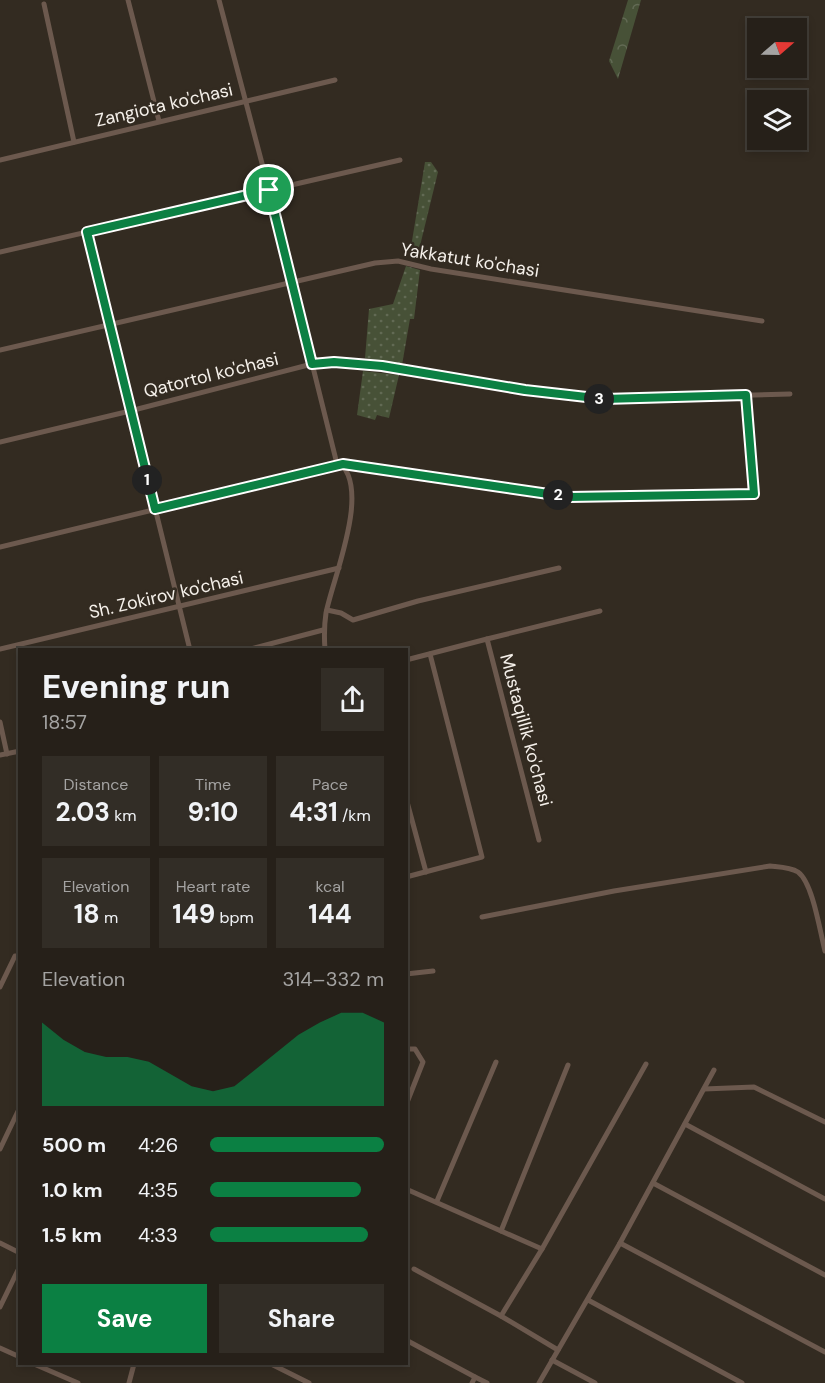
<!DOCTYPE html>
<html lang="en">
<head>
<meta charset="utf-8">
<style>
	body { margin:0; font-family:"DM Sans",sans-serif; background:#322d26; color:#f1f3f6; height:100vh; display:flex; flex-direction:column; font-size:22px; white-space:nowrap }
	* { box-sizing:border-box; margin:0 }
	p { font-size:20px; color:#a4a3a2 }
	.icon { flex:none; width:33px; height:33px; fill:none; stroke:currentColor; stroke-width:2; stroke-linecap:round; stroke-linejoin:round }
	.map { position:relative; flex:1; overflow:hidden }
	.panel { position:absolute; left:18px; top:648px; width:390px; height:717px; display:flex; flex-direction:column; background:#262019; border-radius:0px; box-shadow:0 3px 9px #0003,0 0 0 2px #423e38 }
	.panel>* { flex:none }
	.needle { width:39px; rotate:70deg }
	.tools { position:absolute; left:747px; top:18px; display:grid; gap:12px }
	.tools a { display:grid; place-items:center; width:60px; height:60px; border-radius:0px; background:#262019; box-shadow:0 3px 9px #0003,0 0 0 2px #423e38; font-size:30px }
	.pin { position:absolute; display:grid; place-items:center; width:51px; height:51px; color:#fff; margin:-26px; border:3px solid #fff; border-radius:50%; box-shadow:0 2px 6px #0007 }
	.km { position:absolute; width:30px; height:30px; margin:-15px; border-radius:50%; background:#222; color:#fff; font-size:16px; line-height:30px; text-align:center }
	.round { display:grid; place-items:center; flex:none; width:63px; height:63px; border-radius:0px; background:#322d26 }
	.head { display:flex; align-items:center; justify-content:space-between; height:102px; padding:0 24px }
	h1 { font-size:33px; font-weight:700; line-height:45px }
	.metrics { display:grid; grid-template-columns:repeat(3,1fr); gap:9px; height:102px; padding:6px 24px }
	.metrics div { display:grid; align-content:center; border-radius:0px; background:#322d26; text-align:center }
	.metrics b { font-size:26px; font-weight:700 }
	.metrics small { font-size:16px; font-weight:400 }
	.metrics p { font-size:16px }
	.chart { height:168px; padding:12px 24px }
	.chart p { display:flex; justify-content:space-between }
	.chart svg { width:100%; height:108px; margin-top:6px; fill:#0b8043; opacity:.7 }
	.button { display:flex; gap:12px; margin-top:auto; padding:12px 24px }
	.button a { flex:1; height:69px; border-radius:0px; background:#0b8043; color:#fff; font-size:24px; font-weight:700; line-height:69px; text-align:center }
	.button a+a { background:#322d26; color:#f1f3f6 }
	ul { padding:0 24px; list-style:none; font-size:20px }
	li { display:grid; grid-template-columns:96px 72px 1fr; align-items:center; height:45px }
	li i { height:15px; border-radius:8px; background:#0b8043 }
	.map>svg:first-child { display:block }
	.grass { fill:url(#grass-dots) }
	.forest { fill:url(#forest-crowns) }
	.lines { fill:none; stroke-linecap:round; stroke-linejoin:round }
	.street { stroke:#6c594e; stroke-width:5 }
	.route-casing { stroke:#fff; stroke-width:12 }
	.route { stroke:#0b8043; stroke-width:8 }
	.labels { text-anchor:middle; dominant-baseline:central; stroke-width:5; stroke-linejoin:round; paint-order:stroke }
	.street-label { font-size:18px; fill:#f5f0ea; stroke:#332b21 }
</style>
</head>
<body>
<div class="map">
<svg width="825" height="1383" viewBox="0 0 825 1383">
	<defs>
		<pattern id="grass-dots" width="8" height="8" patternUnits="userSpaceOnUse" patternTransform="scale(1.5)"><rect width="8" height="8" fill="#475137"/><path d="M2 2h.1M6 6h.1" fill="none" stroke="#626a54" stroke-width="1.8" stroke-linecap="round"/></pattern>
		<pattern id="forest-crowns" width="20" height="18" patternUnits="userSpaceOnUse" patternTransform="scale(1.5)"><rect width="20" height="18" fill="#475137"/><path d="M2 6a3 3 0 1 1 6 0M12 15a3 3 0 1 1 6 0" fill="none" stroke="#626a54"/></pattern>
	</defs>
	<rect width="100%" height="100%" fill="#332b21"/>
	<!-- grass -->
	<g class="grass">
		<path d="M425 162H431L438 172 418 254 410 253Z"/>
		<path d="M406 266 420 270 414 319H410L402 365 365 358 369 309 393 304Z"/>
		<path d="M363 371 399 375 389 418 377 415 375 420 357 415Z"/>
	</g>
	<!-- forest -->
	<path class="forest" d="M628 0H641L618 79 609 61Z"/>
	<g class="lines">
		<!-- street -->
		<g class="street">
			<path d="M128 0 159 121"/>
			<path d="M219 0 269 190 336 460C374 484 333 577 326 613 324 626 324 636 325 650"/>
			<path d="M44 4 74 142"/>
			<path d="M0 160 335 80"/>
			<path d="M87 232 190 650"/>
			<path d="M0 252 400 160"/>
			<path d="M0 350 375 263 398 261 431 269 762 321"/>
			<path d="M0 442 130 411 312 364 334 362 382 366 525 390 604 399 790 394"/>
			<path d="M0 547 343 464 569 497 754 494 746 395"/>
			<path d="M327 610 341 613 353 620 418 601 559 568"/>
			<path d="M487 639 600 611"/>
			<path d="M0 649 339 568"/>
			<path d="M247 650 323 630"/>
			<path d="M406 660 487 639 539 840"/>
			<path d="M0 722 7 754"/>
			<path d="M0 755 20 751"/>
			<path d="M406 798 426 872"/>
			<path d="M406 877 482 857 430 654"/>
			<path d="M482 917 614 891 770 866C779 867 790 867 798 872 813 883 820 932 825 951"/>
			<path d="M406 974 433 971"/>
			<path d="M0 987 15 956H20"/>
			<path d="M406 1049H415L423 1062 406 1105"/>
			<path d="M704 1089 754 1087 825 1122"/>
			<path d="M685 1124 825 1199"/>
			<path d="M0 1149 20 1107"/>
			<path d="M653 1183 825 1275"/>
			<path d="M406 1189 501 1231"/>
			<path d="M437 1201 496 1062"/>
			<path d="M0 1243 20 1253"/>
			<path d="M620 1243 825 1352"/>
			<path d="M542 1249 501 1231 568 1065"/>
			<path d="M414 1269 501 1316"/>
			<path d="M588 1300 742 1383"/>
			<path d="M0 1307 20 1266"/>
			<path d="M406 1340 475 1377 472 1383"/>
			<path d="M0 1348 20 1357"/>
			<path d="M558 1350 501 1316 542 1249 646 1064"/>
			<path d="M552 1360 595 1383"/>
			<path d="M34 1364 78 1383"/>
			<path d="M271 1364 309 1383"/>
			<path d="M475 1377 487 1383"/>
			<path d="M129 1383 134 1364"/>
			<path d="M539 1383 620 1243 714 1070"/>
		</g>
	</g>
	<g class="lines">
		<!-- route casing -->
		<g class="route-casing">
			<path id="route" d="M269 190 312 364 334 362 382 366 525 390 604 399 746 395 754 494 569 497 343 464 155 509 87 232Z"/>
		</g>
		<!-- route -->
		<use href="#route" class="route"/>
	</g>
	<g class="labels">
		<!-- street labels -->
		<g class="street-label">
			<text transform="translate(164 105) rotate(-13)">Zangiota ko'chasi</text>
			<text transform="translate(470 260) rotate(9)">Yakkatut ko'chasi</text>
			<text transform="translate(211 375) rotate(-14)">Qatortol ko'chasi</text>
			<text transform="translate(166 595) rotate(-13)">Sh. Zokirov ko'chasi</text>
			<text transform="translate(526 730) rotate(75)">Mustaqillik ko'chasi</text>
		</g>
	</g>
</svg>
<div class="tools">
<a><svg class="needle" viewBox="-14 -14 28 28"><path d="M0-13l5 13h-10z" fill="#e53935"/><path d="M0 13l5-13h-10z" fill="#a4a3a2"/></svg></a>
<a><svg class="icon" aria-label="layers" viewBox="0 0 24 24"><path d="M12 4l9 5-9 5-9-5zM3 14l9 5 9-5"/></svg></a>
</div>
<div class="pin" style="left:269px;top:190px;background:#1e9e55"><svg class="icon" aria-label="arrive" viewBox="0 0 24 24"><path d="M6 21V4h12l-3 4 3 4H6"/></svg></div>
<b class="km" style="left:147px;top:480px">1</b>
<b class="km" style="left:558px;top:495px">2</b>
<b class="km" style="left:599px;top:399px">3</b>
<section class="panel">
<div class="head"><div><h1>Evening run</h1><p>18:57</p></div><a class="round"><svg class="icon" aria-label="share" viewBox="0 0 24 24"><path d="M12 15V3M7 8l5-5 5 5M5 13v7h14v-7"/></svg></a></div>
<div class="metrics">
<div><p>Distance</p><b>2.03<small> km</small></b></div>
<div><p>Time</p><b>9:10</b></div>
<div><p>Pace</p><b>4:31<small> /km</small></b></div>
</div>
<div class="metrics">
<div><p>Elevation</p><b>18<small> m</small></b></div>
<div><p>Heart rate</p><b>149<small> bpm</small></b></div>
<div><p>kcal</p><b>144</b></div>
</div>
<div class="chart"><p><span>Elevation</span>314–332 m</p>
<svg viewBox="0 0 160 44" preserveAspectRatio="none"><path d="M0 44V10L10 17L20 22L30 24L40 24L50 26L60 31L70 36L80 38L90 36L100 29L110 22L120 15L130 10L140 6L150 6L160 10V44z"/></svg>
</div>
<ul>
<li><b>500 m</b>4:26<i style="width:100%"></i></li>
<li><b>1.0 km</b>4:35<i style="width:87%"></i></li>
<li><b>1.5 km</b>4:33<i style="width:91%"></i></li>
</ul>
<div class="button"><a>Save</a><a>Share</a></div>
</section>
</div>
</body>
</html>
